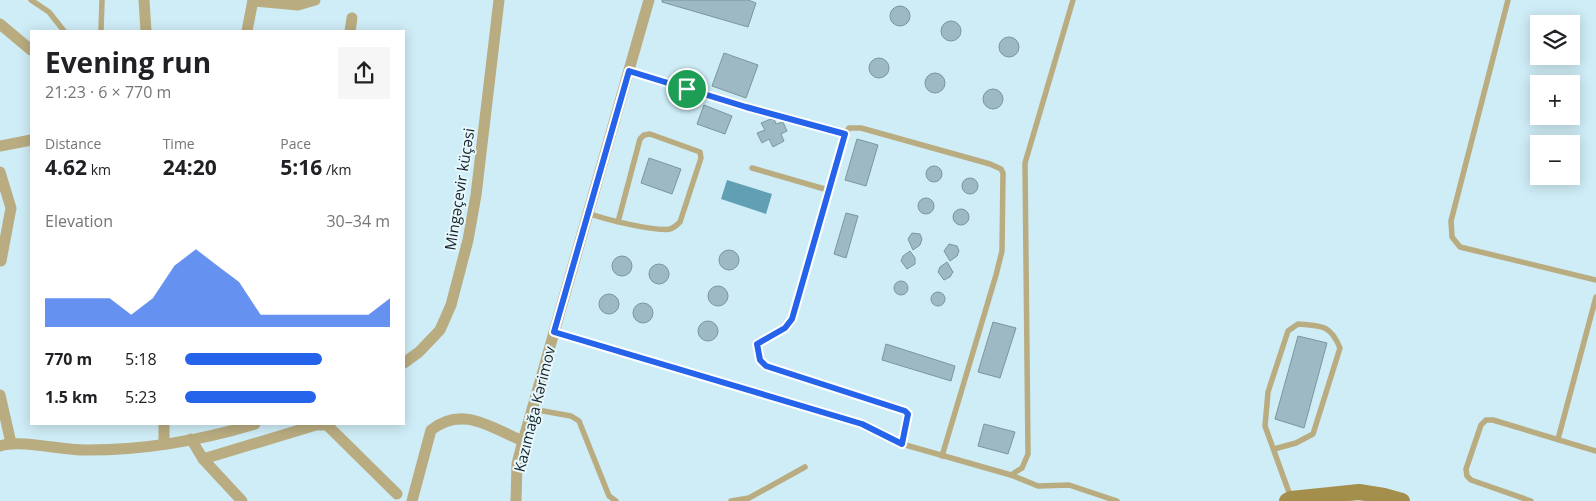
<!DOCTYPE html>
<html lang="en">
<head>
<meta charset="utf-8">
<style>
	body { margin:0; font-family:"Open Sans",sans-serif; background:#f6f6f6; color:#202124; height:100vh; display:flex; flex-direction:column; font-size:19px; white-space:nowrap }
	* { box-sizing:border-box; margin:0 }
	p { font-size:16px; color:#757577 }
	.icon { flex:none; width:28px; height:28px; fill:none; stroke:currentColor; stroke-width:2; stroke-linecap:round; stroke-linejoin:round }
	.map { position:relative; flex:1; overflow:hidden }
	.side { position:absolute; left:30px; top:30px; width:375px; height:395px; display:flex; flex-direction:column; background:#fff; border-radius:0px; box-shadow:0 2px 12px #0003 }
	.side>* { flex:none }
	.buttons { position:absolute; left:1530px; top:15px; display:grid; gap:10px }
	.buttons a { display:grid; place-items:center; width:50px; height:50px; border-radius:0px; background:#fff; box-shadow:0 2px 12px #0003; font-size:25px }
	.pin { position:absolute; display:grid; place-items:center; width:42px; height:42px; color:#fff; margin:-21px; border:2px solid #fff; border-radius:50%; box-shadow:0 1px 5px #0007 }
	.round { display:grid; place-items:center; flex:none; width:52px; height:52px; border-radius:0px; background:#f6f6f6 }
	.overview { display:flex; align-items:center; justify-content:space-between; height:85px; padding:0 15px }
	h1 { font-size:28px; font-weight:700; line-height:38px }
	.metrics { display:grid; grid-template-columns:repeat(3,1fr); gap:8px; height:85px; padding:5px 15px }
	.metrics div { display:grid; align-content:center }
	.metrics b { font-size:21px; font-weight:700 }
	.metrics small { font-size:14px; font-weight:400 }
	.metrics p { font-size:14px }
	.chart { height:140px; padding:10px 15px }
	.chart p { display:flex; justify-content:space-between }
	.chart svg { width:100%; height:90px; margin-top:5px; fill:#2563eb; opacity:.7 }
	ul { padding:0 15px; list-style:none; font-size:16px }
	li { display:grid; grid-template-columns:80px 60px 1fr; align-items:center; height:38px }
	li i { height:12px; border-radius:6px; background:#2563eb }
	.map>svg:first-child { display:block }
	.water { fill:#609fb4 }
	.building { fill:#9db9c4; stroke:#7a969f }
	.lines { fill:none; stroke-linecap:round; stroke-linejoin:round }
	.lane { stroke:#b9ac81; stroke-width:5.5 }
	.street { stroke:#b9ac81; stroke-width:11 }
	.secondary { stroke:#a38e4c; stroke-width:16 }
	.route-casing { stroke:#fff; stroke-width:10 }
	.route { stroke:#2563eb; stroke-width:6 }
	.labels { text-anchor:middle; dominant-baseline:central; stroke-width:4; stroke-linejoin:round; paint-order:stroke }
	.street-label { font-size:15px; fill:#172226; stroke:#e6f8fe }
</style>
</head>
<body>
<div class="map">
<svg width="1596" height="501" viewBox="0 0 1596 501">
	<rect width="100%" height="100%" fill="#cfedf7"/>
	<!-- water -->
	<path class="water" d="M727 180 772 194 766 214 721 199Z"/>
	<!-- building -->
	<g class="building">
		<path d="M662 0H748L756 3 748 27 662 2Z"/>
		<circle cx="900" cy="16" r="10"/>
		<circle cx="951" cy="31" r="10"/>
		<circle cx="1009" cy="47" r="10"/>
		<path d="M724 53 758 65 746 98 712 86Z"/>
		<circle cx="879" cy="68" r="10"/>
		<circle cx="935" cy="83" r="10"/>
		<circle cx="993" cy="99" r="10"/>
		<path d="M704 105 732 116 725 134 697 124Z"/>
		<path d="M771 119H774L776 124 783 122 787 131 781 134 784 141 773 147 769 139 762 143 757 133 765 130 761 123Z"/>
		<path d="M857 139 878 145 866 186 845 180Z"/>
		<path d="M649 158 681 169 672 194 641 183Z"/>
		<circle cx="934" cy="174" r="8"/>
		<circle cx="970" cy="186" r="8"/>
		<circle cx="926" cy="206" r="8"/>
		<circle cx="961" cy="217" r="8"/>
		<path d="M846 213 858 216 846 258 834 254Z"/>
		<path d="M912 233 920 234 922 239 920 245 913 250 908 239Z"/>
		<path d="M949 244 957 246 959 251 957 256 950 261 944 251Z"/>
		<circle cx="729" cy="260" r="10"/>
		<path d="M910 251 915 258V264L907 269 901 261 903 256Z"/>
		<circle cx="622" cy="266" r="10"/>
		<path d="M947 262 953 272 950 277 944 280 938 272 940 267Z"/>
		<circle cx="659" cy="274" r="10"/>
		<circle cx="901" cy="288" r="7"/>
		<circle cx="718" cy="296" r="10"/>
		<circle cx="938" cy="299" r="7"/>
		<circle cx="609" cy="304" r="10"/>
		<circle cx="643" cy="313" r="10"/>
		<circle cx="708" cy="331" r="10"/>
		<path d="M993 322 1016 328 1000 378 978 372Z"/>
		<path d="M1298 336 1327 343 1304 428 1275 419Z"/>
		<path d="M886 344 955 366 951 381 882 360Z"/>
		<path d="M984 424 1015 432 1008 454 978 446Z"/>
	</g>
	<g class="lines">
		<!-- lane -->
		<g class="lane">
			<path d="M31 0 49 12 64 31"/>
			<path d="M1508 0 1451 221 1452 237 1460 247 1596 280"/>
			<path d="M101 31 102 0"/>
			<path d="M629 71 746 107 845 134"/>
			<path d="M752 168 828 190"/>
			<path d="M588 213C603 219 656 232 670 229 674 228 677 225 680 222L701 158 700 152 650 134 644 135 640 139 618 222"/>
			<path d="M554 332 862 424 902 444 1011 475 1022 468 1028 454 1025 163 1073 0"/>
			<path d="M532 409 571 416 579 421 609 496 616 501"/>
			<path d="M1558 439 1596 297"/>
			<path d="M902 444 908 414 905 411 766 366 760 360 757 344 785 328 792 319 845 134 849 128H861L990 164 1001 169 1003 173 1002 251 996 275 942 456"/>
			<path d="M1274 449 1296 443 1313 434 1340 348C1330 324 1321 326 1298 324L1288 331 1268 392 1265 426 1291 498"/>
			<path d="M1011 475 1038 486 1069 485 1117 501"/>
			<path d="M731 501 749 498 805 467"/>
			<path d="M1531 501 1471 480 1467 476 1466 469 1481 425 1486 420H1493L1596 451"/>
		</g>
		<!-- street -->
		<g class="street">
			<path d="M144 0 146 31"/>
			<path d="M253 1 298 5 315 0"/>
			<path d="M0 24 31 50"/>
			<path d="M247 31 253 0"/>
			<path d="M350 31 352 18"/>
			<path d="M0 146 31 140"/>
			<path d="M0 172 11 208 1 261"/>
			<path d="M404 363 419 352 440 330 451 305 468 240 476 195 499 0"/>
			<path d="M0 395 11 443"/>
			<path d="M164 424V444"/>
			<path d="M191 439 203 459 242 501"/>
			<path d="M0 446C23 439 62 451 88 450 143 450 202 440 255 424"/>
			<path d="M203 459 316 425H327L397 494"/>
			<path d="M412 501 431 430C463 405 491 428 523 441"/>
			<path d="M516 501 517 464 523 441 649 0"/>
		</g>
		<!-- secondary -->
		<path class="secondary" d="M1287 501 1291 499 1359 492 1384 496 1402 501"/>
	</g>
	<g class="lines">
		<!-- route casing -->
		<g class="route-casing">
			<path id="route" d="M629 71 746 107 845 134 792 319 785 328 757 344 760 360 766 366 905 411 908 414 902 444 862 424 554 332Z"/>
		</g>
		<!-- route -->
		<use href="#route" class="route"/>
	</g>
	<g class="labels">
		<!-- street labels -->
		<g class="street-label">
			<text transform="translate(459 189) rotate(-81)">Mingəçevir küçəsi</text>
			<text transform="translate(534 409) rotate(-76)">Kazımağa Kərimov</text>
		</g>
	</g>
</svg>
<div class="buttons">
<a><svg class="icon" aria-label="layers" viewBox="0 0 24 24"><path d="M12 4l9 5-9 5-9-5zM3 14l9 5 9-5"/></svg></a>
<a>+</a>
<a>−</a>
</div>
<div class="pin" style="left:687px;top:89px;background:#1e9e55"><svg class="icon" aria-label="arrive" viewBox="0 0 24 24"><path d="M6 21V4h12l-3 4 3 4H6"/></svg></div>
<section class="side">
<div class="overview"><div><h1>Evening run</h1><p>21:23 · 6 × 770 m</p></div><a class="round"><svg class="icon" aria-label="share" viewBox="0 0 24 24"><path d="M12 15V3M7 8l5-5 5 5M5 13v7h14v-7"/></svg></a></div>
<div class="metrics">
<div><p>Distance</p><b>4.62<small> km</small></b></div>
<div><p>Time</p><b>24:20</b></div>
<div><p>Pace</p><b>5:16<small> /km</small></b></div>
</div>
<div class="chart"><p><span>Elevation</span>30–34 m</p>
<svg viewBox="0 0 160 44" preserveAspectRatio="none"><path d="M0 44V30L10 30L20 30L30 30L40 38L50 30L60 14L70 6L80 14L90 22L100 38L110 38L120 38L130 38L140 38L150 38L160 30V44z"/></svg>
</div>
<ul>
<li><b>770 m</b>5:18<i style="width:67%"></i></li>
<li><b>1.5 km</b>5:23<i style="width:64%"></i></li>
</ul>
</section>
</div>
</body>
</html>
